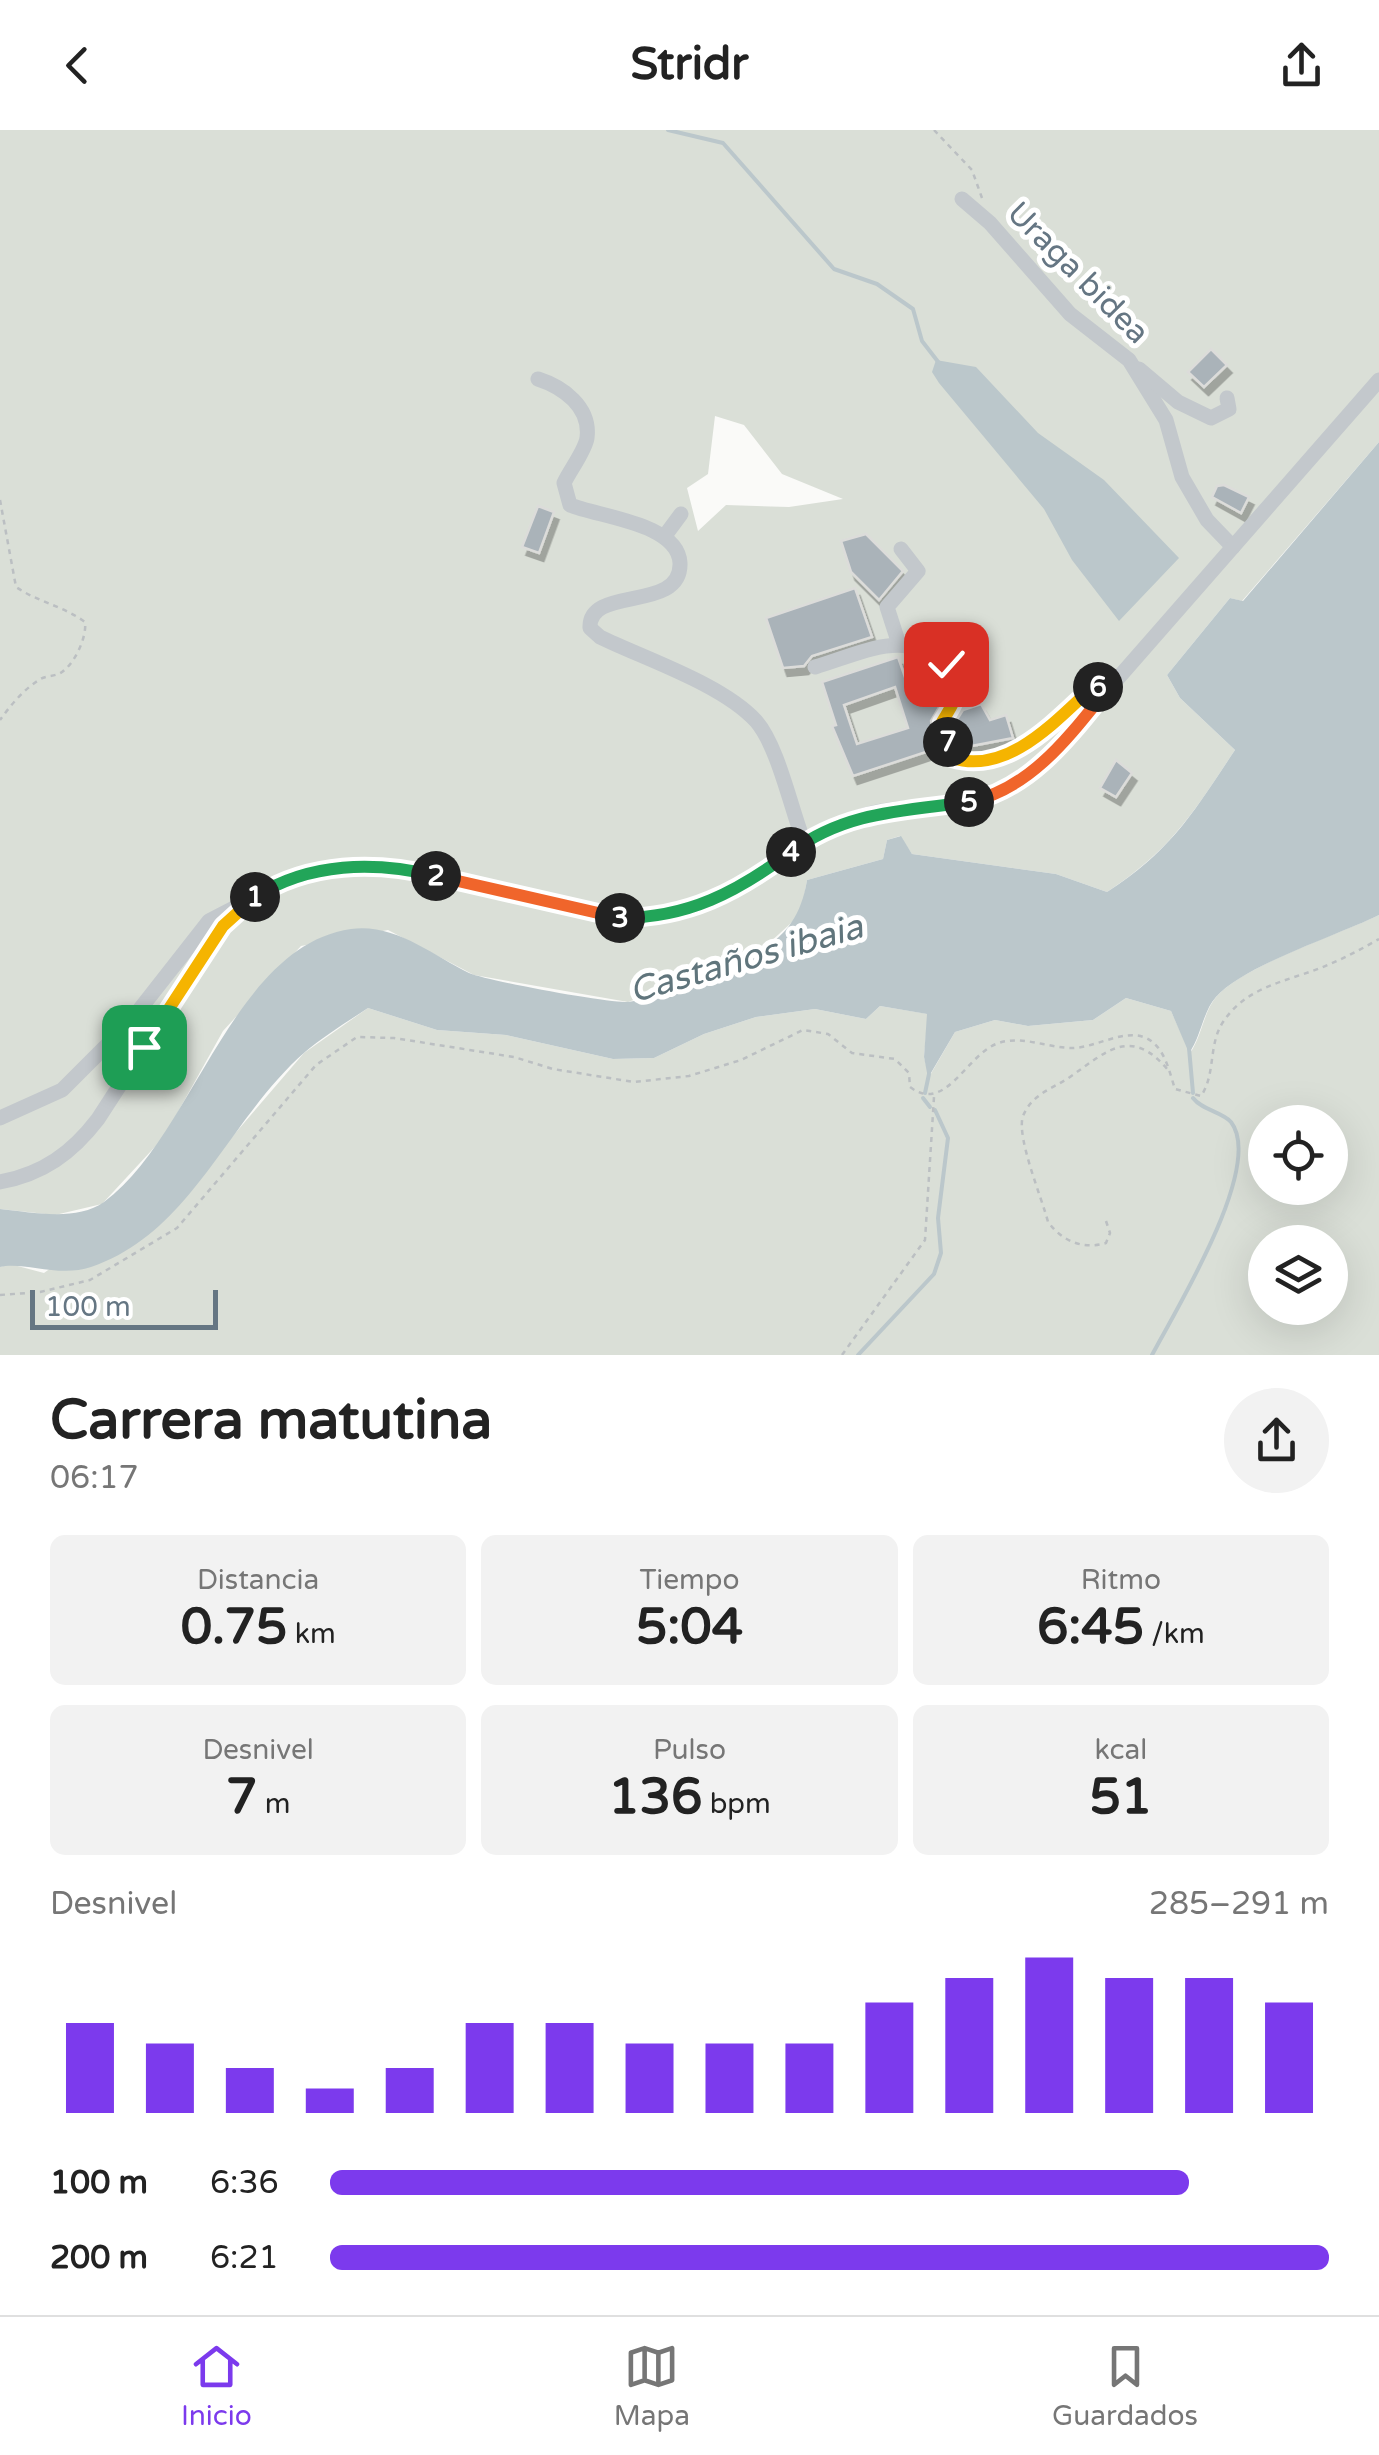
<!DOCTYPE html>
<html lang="es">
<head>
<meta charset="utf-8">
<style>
	body { margin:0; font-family:"Varela Round",sans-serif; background:#f2f2f2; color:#222; height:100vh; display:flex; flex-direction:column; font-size:38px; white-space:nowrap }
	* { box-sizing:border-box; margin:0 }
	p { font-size:32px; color:#767676 }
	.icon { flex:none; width:55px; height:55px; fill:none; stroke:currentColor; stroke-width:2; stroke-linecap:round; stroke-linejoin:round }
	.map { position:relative; height:1225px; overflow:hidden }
	.drawer { display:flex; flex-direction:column; background:#fff; flex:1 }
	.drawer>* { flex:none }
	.buttons { position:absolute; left:1248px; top:975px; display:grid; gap:20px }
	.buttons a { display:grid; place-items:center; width:100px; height:100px; border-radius:50%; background:#fff; box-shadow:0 10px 40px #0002; font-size:50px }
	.scale { position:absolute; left:30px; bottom:25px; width:188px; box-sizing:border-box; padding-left:10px; border:5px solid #657683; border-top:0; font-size:28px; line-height:35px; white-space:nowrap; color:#657683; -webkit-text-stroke:8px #fff; paint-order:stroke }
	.pin { position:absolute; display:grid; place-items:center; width:85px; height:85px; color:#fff; margin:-42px; border-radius:20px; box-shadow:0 5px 15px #0006 }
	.km { position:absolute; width:50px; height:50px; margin:-25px; border-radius:50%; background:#222; color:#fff; font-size:28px; line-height:50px; text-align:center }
	.round { display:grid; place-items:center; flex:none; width:105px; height:105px; border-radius:52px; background:#f2f2f2 }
	.headline { display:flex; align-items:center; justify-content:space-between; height:170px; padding:0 50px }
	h1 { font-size:55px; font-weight:700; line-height:75px }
	.metrics { display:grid; grid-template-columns:repeat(3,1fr); gap:15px; height:170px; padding:10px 50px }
	.metrics div { display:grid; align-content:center; border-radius:15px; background:#f2f2f2; text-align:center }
	.metrics b { font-size:50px; font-weight:700 }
	.metrics small { font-size:28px; font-weight:400 }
	.metrics p { font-size:28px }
	.chart { height:280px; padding:20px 50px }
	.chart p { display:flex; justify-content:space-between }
	.chart svg { width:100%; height:180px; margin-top:10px; stroke:#7c3aed; stroke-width:6 }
	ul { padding:0 50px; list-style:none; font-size:32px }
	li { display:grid; grid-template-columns:160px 120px 1fr; align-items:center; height:75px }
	li i { height:25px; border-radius:12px; background:#7c3aed }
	header { display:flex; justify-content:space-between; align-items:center; height:130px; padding:0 50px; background:#fff; font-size:45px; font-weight:700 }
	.tabs { display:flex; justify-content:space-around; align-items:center; height:140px; border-top:2px solid #e0e0e0; background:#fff; font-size:28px; color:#767676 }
	.tabs a { display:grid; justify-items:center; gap:5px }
	.tabs .on { color:#7c3aed }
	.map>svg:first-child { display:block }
	.green { fill:#dadfd7; fill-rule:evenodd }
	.water { fill:#bbc7cb }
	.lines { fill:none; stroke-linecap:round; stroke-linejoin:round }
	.stream { stroke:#bbc7cb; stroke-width:4 }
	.building { fill:#aab3b9; stroke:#dcdcda; stroke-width:2.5; fill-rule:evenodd; filter:url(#shadow) }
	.path { stroke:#bbbfc2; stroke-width:2.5; stroke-dasharray:5 5; stroke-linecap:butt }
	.minor { stroke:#c3c8cc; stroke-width:15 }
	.split-1-casing { stroke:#fff; stroke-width:20 }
	.split-2-casing { stroke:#fff; stroke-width:20 }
	.split-3-casing { stroke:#fff; stroke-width:20 }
	.split-4-casing { stroke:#fff; stroke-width:20 }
	.split-5-casing { stroke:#fff; stroke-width:20 }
	.split-6-casing { stroke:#fff; stroke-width:20 }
	.split-7-casing { stroke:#fff; stroke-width:20 }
	.split-8-casing { stroke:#fff; stroke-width:20 }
	.split-1 { stroke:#f5b400; stroke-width:12 }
	.split-2 { stroke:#22a559; stroke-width:12 }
	.split-3 { stroke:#f0652b; stroke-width:12 }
	.split-4 { stroke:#22a559; stroke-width:12 }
	.split-5 { stroke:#22a559; stroke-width:12 }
	.split-6 { stroke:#f0652b; stroke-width:12 }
	.split-7 { stroke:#f5b400; stroke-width:12 }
	.split-8 { stroke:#f5b400; stroke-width:12 }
	.labels { text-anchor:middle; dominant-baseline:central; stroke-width:10; stroke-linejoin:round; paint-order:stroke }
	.street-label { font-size:32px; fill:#657683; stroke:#fff }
	.water-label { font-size:35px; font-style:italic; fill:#60757c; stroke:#fff }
</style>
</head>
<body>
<header><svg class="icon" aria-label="back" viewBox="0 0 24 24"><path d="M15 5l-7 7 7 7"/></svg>Stridr<svg class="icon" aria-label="share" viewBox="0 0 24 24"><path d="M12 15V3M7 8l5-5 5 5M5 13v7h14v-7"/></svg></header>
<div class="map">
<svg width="1379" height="1225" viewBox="0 0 1379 1225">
	<defs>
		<filter id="shadow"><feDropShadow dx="4.5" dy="8" stdDeviation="0" flood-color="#0004"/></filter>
	</defs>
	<rect width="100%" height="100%" fill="#fafaf8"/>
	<!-- green -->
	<g class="green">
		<path d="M0 0H1379V312L1242 471 1230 468 1167 545 1180 568 1235 620C1193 683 1172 719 1107 762L1056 744 912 724 900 706 887 710 883 729 807 750 801 784 757 824 628 872 474 845 388 800 301 816 223 901 164 1007 102 1074 55 1085 0 1079ZM715 286 744 295 782 344 843 369 789 377 726 375 698 401 687 358 708 344Z"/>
		<path d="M1379 785V1225H0V1137L10 1134 44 1143 232 1007 304 923 368 878 437 900 506 905 613 929 654 928 704 904 756 887 815 879 866 889 880 876 928 884 924 927 929 947 955 902 995 890 1028 896 1093 890 1126 868 1171 881 1190 923C1202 906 1204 880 1217 866 1247 834 1335 806 1379 785ZM1265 992H1330V1058H1265ZM1265 1112H1330V1178H1265Z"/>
	</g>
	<!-- water -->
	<g class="water">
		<path d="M936 230 976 237 1038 303 1104 350 1179 428 1119 491 1072 430 1044 379 939 253 932 242Z"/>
		<path d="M1379 312V785C1336 806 1245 835 1216 867 1203 881 1201 907 1189 923L1171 881 1126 868 1093 890 1028 896 995 890 955 902 928 948 924 927 927 884 880 876 866 889 815 879 756 887 704 904 654 928 613 929 506 905 437 900 368 878C347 892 324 906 305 922 228 989 192 1103 91 1137 59 1148 22 1131 0 1137V1079C31 1082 76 1092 104 1072 193 1007 232 816 351 799 395 793 432 825 469 843 488 851 603 872 625 872 650 872 700 846 725 836 772 819 799 800 807 750L883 729 887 710 901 706 912 724 1056 744 1107 762C1172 720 1193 683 1235 620L1180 568 1167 545 1230 468 1243 471Z"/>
	</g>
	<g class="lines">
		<!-- stream -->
		<g class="stream">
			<path d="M668 0 723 13 834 139 877 154 913 179 922 211 939 233"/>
			<path d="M1189 918 1193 963"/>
			<path d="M925 963 929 944"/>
			<path d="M923 968 930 977"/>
			<path d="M858 1225 934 1144 941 1123 938 1088 948 1008 935 980"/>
			<path d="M1152 1225C1175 1181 1265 1036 1231 992 1222 982 1202 980 1193 968"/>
		</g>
	</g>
	<!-- building -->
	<g class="building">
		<path d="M1211 219 1227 235 1204 257 1188 242Z"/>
		<path d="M1224 355 1249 367 1241 383 1212 367 1217 356Z"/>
		<path d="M538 376 554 382 539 423 522 417Z"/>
		<path d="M866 404 903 441 879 470 851 442 841 411Z"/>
		<path d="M855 458 872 507 812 526 804 536 783 538 766 488Z"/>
		<path d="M898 527 907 553 936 543 946 554 948 562 931 591 938 618 853 646 832 596 836 595 822 552ZM895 557 908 598 857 614 844 575Z"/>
		<path d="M981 574 990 590 1006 585 1013 608 961 618 954 594 963 580Z"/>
		<path d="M1116 630 1132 643 1116 667 1100 658Z"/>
	</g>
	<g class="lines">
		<!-- path -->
		<g class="path">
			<path d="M934 0 972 40 982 68"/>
			<path d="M0 370 16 457C38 472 63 476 85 492 87 507 75 533 62 542 55 547 46 545 39 550 24 559 10 576 0 590"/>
			<path d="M1106 1091 1110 1103 1106 1113C1083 1120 1062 1111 1048 1092 1042 1068 1016 1007 1023 986 1032 964 1052 959 1070 947 1107 921 1131 896 1168 940"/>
			<path d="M0 1165 40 1162 90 1150 177 1098 316 935 357 907 394 908 514 927 553 939 634 952 689 946 741 930 803 900 828 904 852 923 895 929 909 943 910 957C945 984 966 926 996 914 1020 904 1047 918 1072 918 1095 918 1125 898 1146 908 1165 917 1169 941 1175 959L1201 966C1216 944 1208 915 1223 892 1248 854 1292 851 1330 834 1347 827 1363 818 1379 809"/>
			<path d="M842 1225 925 1110 934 967"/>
		</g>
		<!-- minor -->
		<g class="minor">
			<path d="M962 69 990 93 1070 184 1129 230 1166 290 1182 347 1207 390 1233 417"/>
			<path d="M1139 239 1178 272 1211 288 1229 279 1227 268"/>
			<path d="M538 249C563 257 591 277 587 308 585 321 570 340 564 353L570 375C599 387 678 393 680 433 682 483 588 455 590 498L600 507C645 529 722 554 756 591 778 616 791 679 804 712"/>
			<path d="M664 407 681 384"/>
			<path d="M898 511 887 477 918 441 901 419"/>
			<path d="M815 537C874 519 916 492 959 553V565L942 592 952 628C1008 647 1058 588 1095 555L1105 562"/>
			<path d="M0 988 62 960 129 893 209 791 238 776"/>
			<path d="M0 1052C43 1044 72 1023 98 989L223 796C303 713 395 736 494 761 534 771 574 779 614 787 737 789 756 725 856 688 897 673 942 680 984 669 1006 662 1024 648 1043 634L1379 250"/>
		</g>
	</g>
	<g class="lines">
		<!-- split-1 casing -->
		<g class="split-1-casing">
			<path id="split-1" d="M144 917 223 796 255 767"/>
		</g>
		<!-- split-2 casing -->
		<g class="split-2-casing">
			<path id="split-2" d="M255 767C309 732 375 731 436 746"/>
		</g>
		<!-- split-3 casing -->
		<g class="split-3-casing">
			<path id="split-3" d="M436 746 620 788"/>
		</g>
		<!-- split-4 casing -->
		<g class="split-4-casing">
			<path id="split-4" d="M620 788C688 788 737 762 791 722"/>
		</g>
		<!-- split-5 casing -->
		<g class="split-5-casing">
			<path id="split-5" d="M791 722C846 681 904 681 969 672"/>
		</g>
		<!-- split-6 casing -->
		<g class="split-6-casing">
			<path id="split-6" d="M969 672C1030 659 1068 608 1105 562L1098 557"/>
		</g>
		<!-- split-7 casing -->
		<g class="split-7-casing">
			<path id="split-7" d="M948 612 952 628C1009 646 1058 588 1095 555L1098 557"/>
		</g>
		<!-- split-8 casing -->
		<g class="split-8-casing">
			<path id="split-8" d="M946 534C963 559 957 568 942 592L948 612"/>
		</g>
		<!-- split-1 -->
		<use href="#split-1" class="split-1"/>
		<!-- split-2 -->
		<use href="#split-2" class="split-2"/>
		<!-- split-3 -->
		<use href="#split-3" class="split-3"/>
		<!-- split-4 -->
		<use href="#split-4" class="split-4"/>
		<!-- split-5 -->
		<use href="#split-5" class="split-5"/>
		<!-- split-6 -->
		<use href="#split-6" class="split-6"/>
		<!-- split-7 -->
		<use href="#split-7" class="split-7"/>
		<!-- split-8 -->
		<use href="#split-8" class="split-8"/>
	</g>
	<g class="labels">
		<!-- street labels -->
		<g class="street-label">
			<text transform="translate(1078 143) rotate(45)">Uraga bidea</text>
		</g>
		<!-- water labels -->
		<g class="water-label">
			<text transform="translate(746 829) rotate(-16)">Castaños ibaia</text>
		</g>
	</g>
</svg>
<div class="buttons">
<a><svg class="icon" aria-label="locate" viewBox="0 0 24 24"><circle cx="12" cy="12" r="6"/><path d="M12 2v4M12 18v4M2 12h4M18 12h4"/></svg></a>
<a><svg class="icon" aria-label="layers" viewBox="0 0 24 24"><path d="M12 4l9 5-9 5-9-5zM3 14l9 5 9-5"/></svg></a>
</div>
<div class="scale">100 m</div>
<div class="pin" style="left:144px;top:917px;background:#1e9e55"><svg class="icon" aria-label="arrive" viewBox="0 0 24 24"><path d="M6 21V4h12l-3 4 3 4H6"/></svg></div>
<div class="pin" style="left:946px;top:534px;background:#d93025"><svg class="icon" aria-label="check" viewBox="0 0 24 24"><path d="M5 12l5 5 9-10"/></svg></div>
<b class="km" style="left:255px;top:767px">1</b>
<b class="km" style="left:436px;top:746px">2</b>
<b class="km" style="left:620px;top:788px">3</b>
<b class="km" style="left:791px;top:722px">4</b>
<b class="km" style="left:969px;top:672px">5</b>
<b class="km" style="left:1098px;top:557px">6</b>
<b class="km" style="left:948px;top:612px">7</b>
</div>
<section class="drawer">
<div class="headline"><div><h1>Carrera matutina</h1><p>06:17</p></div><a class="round"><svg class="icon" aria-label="share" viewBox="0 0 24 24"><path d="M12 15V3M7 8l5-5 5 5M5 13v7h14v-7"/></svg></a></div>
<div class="metrics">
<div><p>Distancia</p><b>0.75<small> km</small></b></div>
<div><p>Tiempo</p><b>5:04</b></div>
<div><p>Ritmo</p><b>6:45<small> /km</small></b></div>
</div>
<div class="metrics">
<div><p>Desnivel</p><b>7<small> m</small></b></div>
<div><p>Pulso</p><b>136<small> bpm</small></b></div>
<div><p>kcal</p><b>51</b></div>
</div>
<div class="chart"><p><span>Desnivel</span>285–291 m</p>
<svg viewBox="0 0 160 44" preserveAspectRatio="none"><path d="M5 44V22M15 44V27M25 44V33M35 44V38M45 44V33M55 44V22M65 44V22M75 44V27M85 44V27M95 44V27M105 44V17M115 44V11M125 44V6M135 44V11M145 44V11M155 44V17"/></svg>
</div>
<ul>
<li><b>100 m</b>6:36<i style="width:86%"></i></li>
<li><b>200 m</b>6:21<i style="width:100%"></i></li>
</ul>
</section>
<nav class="tabs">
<a class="on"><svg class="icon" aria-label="home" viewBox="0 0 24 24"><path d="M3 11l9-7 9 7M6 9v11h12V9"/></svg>Inicio</a>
<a><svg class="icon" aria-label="map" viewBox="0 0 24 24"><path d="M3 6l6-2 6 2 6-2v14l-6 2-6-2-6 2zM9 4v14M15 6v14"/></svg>Mapa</a>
<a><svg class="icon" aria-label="saved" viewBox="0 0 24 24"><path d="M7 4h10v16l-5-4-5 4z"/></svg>Guardados</a>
</nav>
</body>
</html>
